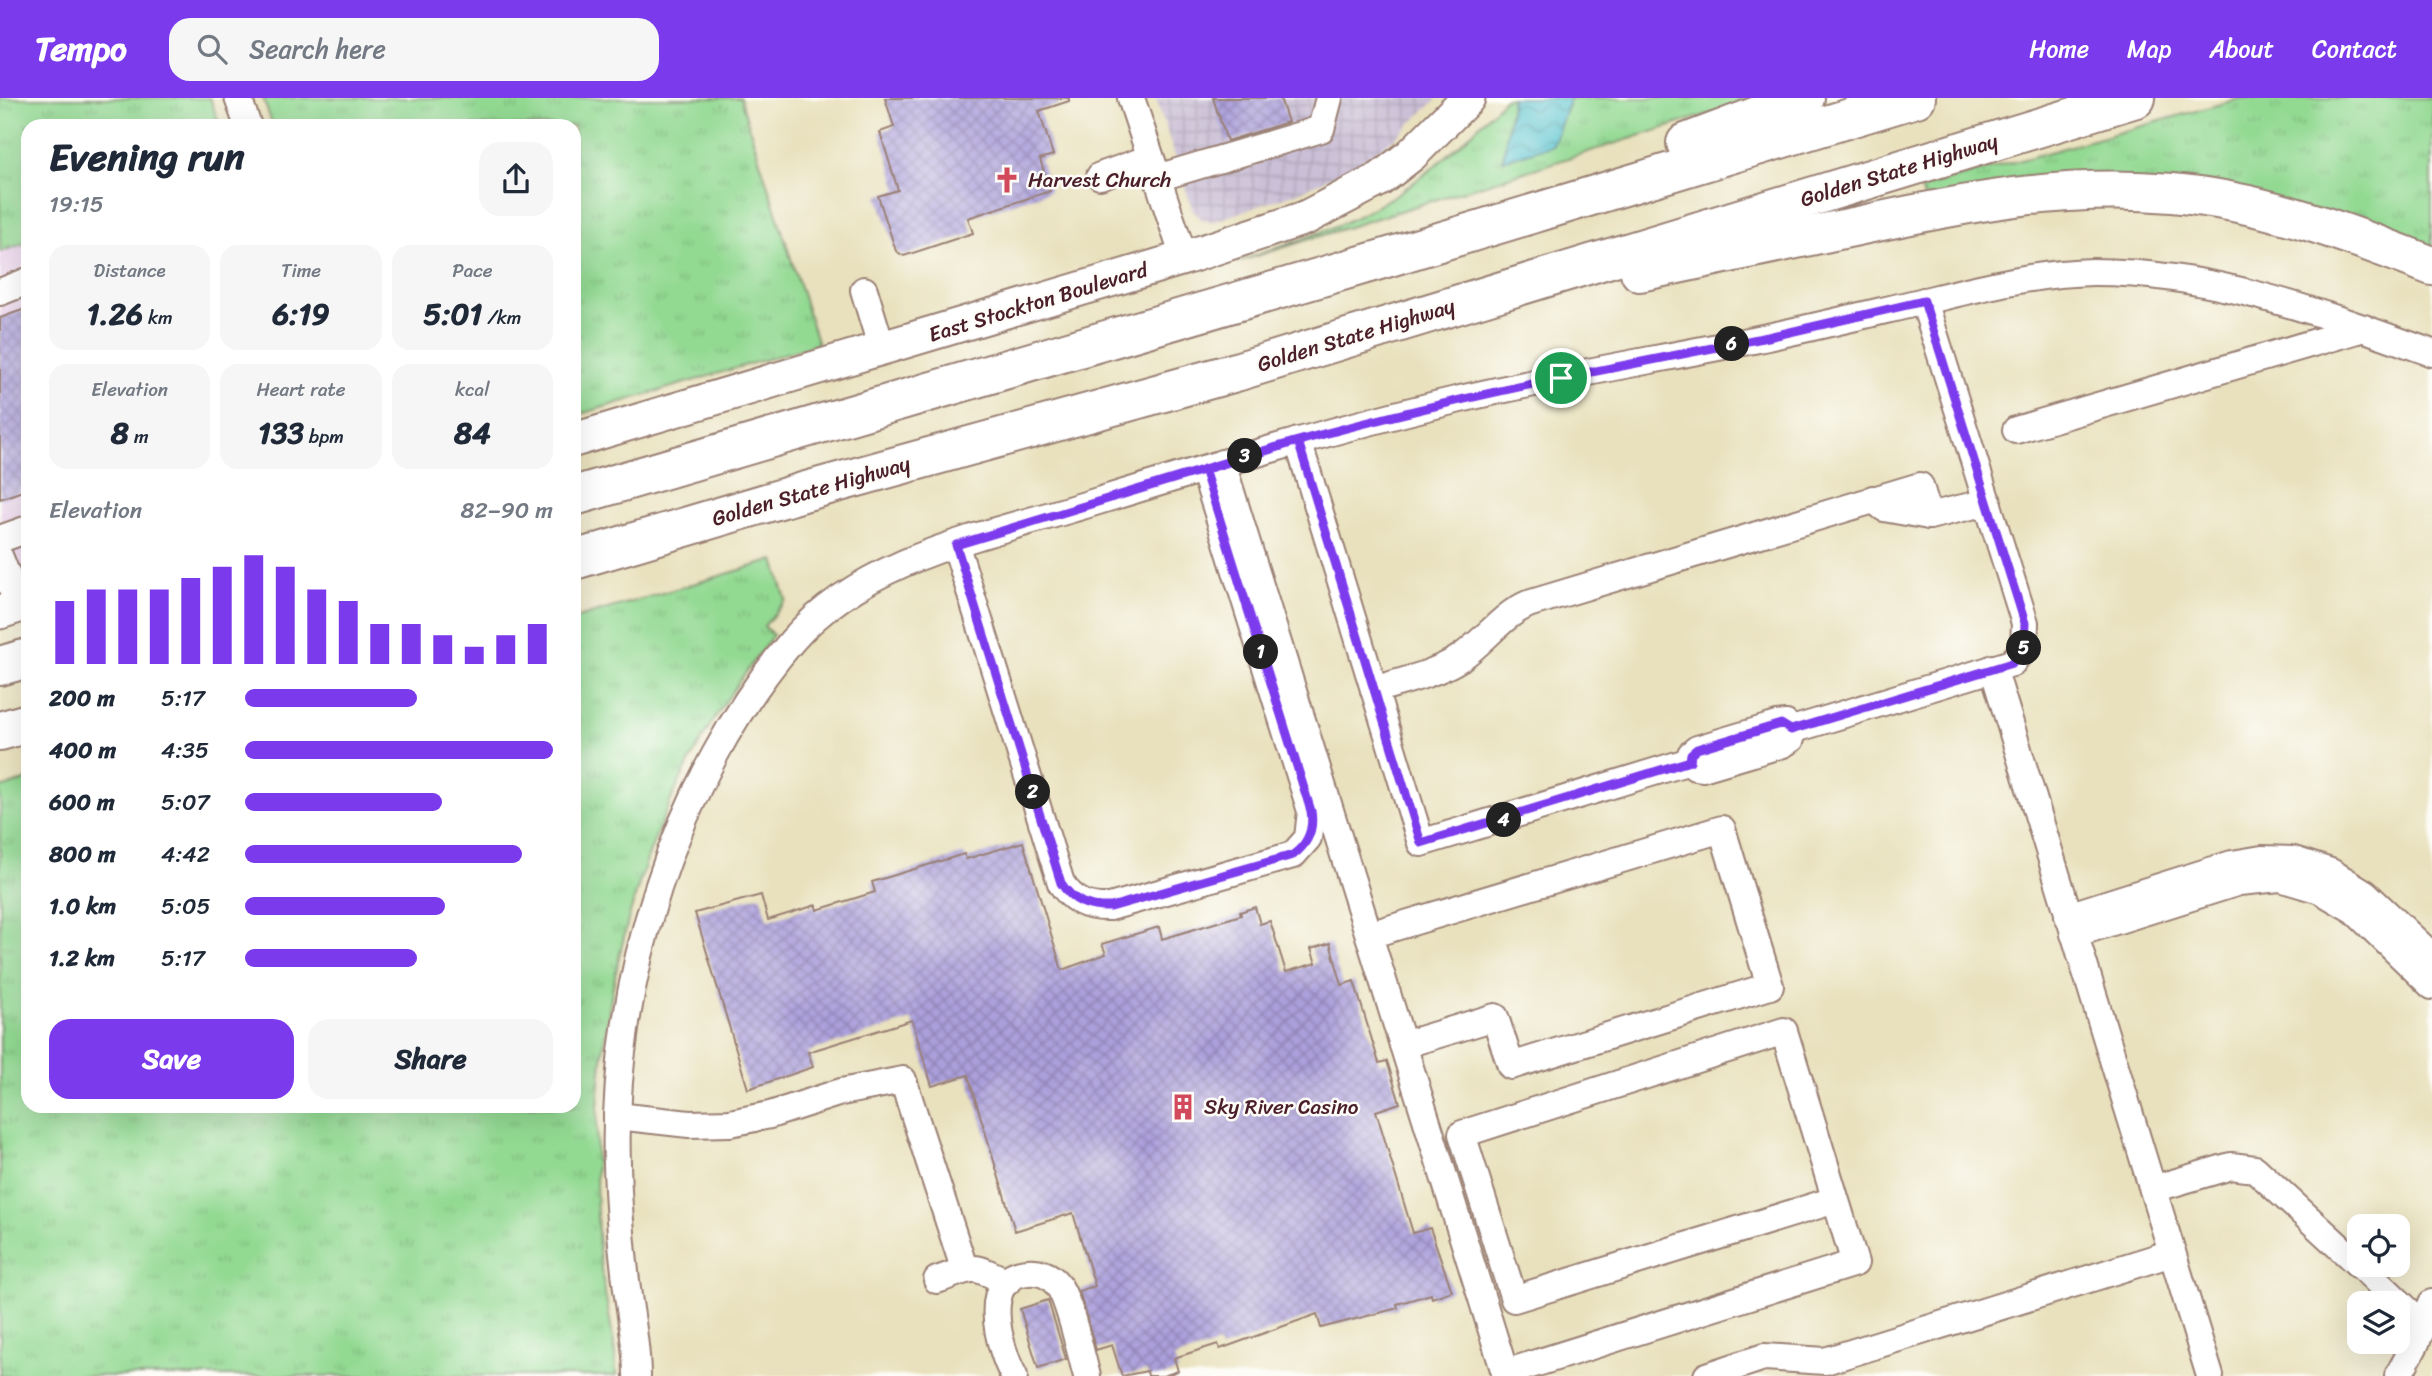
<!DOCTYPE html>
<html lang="en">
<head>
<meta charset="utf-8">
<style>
	body { margin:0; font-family:Sriracha,sans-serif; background:#f6f6f7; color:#1f2937; height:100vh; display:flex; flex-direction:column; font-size:26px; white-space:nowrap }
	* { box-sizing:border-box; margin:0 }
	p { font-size:23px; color:#747a83 }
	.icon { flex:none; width:38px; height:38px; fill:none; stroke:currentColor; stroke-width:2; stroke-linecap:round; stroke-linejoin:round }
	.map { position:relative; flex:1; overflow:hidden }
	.sheet { position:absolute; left:21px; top:21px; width:560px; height:994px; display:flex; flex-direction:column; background:#fff; border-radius:21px; box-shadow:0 7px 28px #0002 }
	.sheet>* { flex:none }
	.tools { position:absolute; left:2347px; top:1116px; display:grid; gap:14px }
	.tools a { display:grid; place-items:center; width:63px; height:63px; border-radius:14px; background:#fff; box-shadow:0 7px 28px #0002; font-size:35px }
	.pin { position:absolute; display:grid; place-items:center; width:60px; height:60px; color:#fff; margin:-30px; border:4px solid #fff; border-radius:50%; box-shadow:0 2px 7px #0007 }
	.km { position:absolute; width:35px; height:35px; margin:-18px; border-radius:50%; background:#222; color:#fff; font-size:19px; line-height:35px; text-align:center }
	.round { display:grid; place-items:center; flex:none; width:74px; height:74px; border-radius:21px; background:#f6f6f7 }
	.summary { display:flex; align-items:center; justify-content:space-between; height:119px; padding:0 28px }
	h1 { font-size:38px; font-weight:800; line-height:52px }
	.metrics { display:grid; grid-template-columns:repeat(3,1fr); gap:10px; height:119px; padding:7px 28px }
	.metrics div { display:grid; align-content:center; border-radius:18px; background:#f6f6f7; text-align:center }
	.metrics b { font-size:30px; font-weight:800 }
	.metrics small { font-size:19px; font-weight:400 }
	.metrics p { font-size:19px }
	.chart { height:196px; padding:14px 28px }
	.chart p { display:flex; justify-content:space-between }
	.chart svg { width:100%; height:126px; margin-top:7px; stroke:#7c3aed; stroke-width:6 }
	.primary-button { display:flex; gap:14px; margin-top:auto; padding:14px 28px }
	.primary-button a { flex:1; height:80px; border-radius:21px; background:#7c3aed; color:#fff; font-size:28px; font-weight:800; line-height:80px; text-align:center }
	.primary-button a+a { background:#f6f6f7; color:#1f2937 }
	ul { padding:0 28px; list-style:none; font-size:23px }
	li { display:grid; grid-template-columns:112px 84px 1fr; align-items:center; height:52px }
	li i { height:18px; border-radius:9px; background:#7c3aed }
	header { display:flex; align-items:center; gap:42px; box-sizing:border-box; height:98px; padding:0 35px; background:#7c3aed; color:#fff }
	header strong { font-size:33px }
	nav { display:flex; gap:38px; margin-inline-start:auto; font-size:24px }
	.search { width:490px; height:63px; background:#f6f6f7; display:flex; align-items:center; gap:18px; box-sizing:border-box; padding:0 24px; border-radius:21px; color:#747a83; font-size:26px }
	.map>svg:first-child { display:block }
	.built { fill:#ead1ec }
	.industrial { fill:url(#industrial-grid) }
	.grass { fill:url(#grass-tufts); stroke:#6e7c5e; stroke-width:2 }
	.water { fill:url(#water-waves); stroke:#51727e; stroke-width:2 }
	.building { fill:url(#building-cross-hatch) }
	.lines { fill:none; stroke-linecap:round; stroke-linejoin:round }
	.minor-casing { stroke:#9a8074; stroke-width:30 }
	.major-casing { stroke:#9a8074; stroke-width:37 }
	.highway-casing { stroke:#9a8074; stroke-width:42 }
	.minor { stroke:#fff; stroke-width:26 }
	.major { stroke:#fff; stroke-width:33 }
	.highway { stroke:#fff; stroke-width:38 }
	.route-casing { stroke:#fff; stroke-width:14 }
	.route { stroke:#7c3aed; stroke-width:9 }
	.labels { text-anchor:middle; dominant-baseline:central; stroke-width:5; stroke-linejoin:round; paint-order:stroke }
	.street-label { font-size:21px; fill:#4a1f2b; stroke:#fdfcf7 }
	.poi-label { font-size:21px; fill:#4a1f2b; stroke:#fdfcf7; text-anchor:start }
</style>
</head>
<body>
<header>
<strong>Tempo</strong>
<div class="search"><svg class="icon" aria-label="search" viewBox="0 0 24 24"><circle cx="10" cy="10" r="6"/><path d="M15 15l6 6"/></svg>Search here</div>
<nav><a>Home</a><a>Map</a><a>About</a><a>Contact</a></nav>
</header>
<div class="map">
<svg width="2432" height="1278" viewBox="0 0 2432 1278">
	<defs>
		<pattern id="industrial-grid" width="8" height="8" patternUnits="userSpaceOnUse" patternTransform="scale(1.75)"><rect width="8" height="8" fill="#cabfd6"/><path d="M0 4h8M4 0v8" fill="none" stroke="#afa4b8"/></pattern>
		<pattern id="grass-tufts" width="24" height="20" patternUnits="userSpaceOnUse" patternTransform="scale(1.75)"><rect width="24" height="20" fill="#92d992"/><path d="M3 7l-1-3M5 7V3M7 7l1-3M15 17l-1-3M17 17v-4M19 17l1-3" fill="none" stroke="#7fba7e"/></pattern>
		<pattern id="water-waves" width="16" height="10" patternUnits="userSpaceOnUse" patternTransform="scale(1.75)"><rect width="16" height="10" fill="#58c4d1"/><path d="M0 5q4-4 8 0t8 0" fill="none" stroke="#4b9faa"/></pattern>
		<pattern id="building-cross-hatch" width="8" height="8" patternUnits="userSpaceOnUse" patternTransform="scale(1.75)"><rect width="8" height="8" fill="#aca0dc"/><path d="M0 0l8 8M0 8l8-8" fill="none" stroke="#8e82b3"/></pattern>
	</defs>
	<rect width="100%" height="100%" fill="#fdfcf7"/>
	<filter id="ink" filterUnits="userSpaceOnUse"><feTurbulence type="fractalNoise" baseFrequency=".0143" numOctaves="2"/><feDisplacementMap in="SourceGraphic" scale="14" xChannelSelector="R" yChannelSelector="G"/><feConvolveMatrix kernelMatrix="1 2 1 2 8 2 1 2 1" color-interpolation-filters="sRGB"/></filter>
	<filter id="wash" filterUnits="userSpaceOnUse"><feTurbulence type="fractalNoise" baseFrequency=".00686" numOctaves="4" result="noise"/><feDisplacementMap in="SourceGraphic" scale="28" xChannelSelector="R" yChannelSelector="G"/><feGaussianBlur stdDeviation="1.57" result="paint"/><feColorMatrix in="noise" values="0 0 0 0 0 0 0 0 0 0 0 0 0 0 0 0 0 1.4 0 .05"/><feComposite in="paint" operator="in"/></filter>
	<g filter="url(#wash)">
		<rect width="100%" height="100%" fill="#e9e1bd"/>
		<!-- built -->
		<path class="built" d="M28 144V481L0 490V154Z"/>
		<!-- industrial -->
		<path class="industrial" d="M1156 0H1436V2L1394 41 1349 71 1296 95 1212 124 1203 122 1193 113Z"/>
		<!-- grass -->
		<g class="grass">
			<path d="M0 0H210L220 28H28V144L0 154Z"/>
			<path d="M263 0H740L818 246 574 318V28H273Z"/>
			<path d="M1505 0H1512L1503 61 1553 47 1570 0H1760L1237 164C1277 149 1320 137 1358 118 1414 91 1464 46 1505 0Z"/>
			<path d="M2242 0H2432V151L2327 115 1924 100 1921 90Z"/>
			<path d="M774 462 786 502 764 528 773 537C748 571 722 606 701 643 615 794 586 979 599 1152 602 1194 616 1235 616 1278H0V690L28 682V1008H574V521Z"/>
		</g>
		<!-- water -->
		<path class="water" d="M1512 0H1570L1553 47 1503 62Z"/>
		<g id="blocks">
			<!-- building -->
			<g class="building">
				<path d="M885 0H1069V3L1039 13 1053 57 1040 61 1050 93 968 120 973 135 904 158 896 153 878 98 898 92 880 34 894 29Z"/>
				<path d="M1213 0H1280L1288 24 1227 43Z"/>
				<path d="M28 210V391L0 401V220Z"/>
				<path d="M1023 744 1062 872 1106 856 1102 846 1159 829 1162 841 1241 817 1240 814 1255 809 1260 826 1270 823 1286 874 1316 865 1311 851 1330 845 1342 887 1354 883 1379 965 1387 963 1400 1005 1376 1013 1413 1135 1430 1130 1452 1193 1432 1200 1431 1196 1397 1206 1398 1210 1321 1230 1317 1216 1220 1251 1218 1246 1174 1260 1178 1273 1163 1278H1148L1147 1273 1122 1278 1112 1247 1096 1252 1079 1193 1095 1188 1073 1115 1015 1133 968 977 932 988 912 922 808 954 813 969 748 991 695 815 761 797 768 822 816 807 817 812 875 794 872 784 964 756 966 761Z"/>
				<path d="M1048 1202 1066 1261 1038 1270 1020 1211Z"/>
			</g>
		</g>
	</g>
	<g filter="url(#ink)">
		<use href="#blocks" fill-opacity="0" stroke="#9a8074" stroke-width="2"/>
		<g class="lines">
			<!-- minor casing -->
			<g class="minor-casing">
				<g id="minor">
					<path d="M238 0 248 28"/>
					<path d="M1131 0 1184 160"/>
					<path d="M1100 78 1150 60"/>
					<path d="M1157 80 1321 31 1329 0"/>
					<path d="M864 192 882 251"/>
					<path d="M0 194 28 183"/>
					<path d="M2016 332 2364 230"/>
					<path d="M1298 343 1421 745 1690 663"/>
					<path d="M1222 365 1506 1278"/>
					<path d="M1873 401 1884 410 1929 418 1988 404"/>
					<path d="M0 441 28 431"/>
					<path d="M956 448 1061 785C1073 804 1089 810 1110 809L1293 757 1308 740 1311 713 1204 371"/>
					<path d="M0 460 19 508"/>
					<path d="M1993 570 2210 1278"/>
					<path d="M1374 592C1403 583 1435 576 1460 560 1485 543 1501 518 1528 506L1920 388 1929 418"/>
					<path d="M1792 632 2012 565 2024 549 2025 525 1924 203"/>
					<path d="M1690 663 1695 669 1702 670 1783 646 1791 641 1792 632"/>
					<path d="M1690 663 1691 656 1697 651 1777 627 1786 626 1792 632"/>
					<path d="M2068 818 2232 766 2262 761 2294 762 2331 774 2365 795 2432 858"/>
					<path d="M2074 836 2239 784 2280 780 2320 792 2354 812 2432 888"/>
					<path d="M1369 837 1722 731 1770 888 1511 968 1495 919 1403 947"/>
					<path d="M617 1018 689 1026 730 1025 770 1017 841 994 903 982 964 1170"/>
					<path d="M2153 1091 2231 1068 2255 1071 2359 1167"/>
					<path d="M2360 1167 2423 1227"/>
					<path d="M937 1182C975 1169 969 1165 1007 1184"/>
					<path d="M1505 1275 1855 1165 1784 933 1462 1036 1514 1201 1835 1102"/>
					<path d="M637 1278C637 1249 631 1220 627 1191 622 1150 618 1108 617 1066 611 888 675 680 792 543 865 458 993 436 1095 404 1215 367 1334 331 1456 302 1558 278 1661 261 1763 240 1820 228 1877 214 1933 201 1986 188 2039 175 2093 174 2213 174 2322 215 2432 255"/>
					<path d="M1014 1278C999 1251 978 1177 1028 1174 1039 1173 1050 1177 1057 1186 1069 1199 1081 1258 1087 1278"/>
					<path d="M1707 1278 1764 1259 1825 1263 2172 1155"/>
					<path d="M2398 1278 2416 1245 2432 1205"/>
				</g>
			</g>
			<!-- major casing -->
			<g class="major-casing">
				<g id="major">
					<path d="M574 342 1184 160 1305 120 1380 81 1411 57 1468 0"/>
					<path d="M0 514 28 505"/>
				</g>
			</g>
			<!-- highway casing -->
			<g class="highway-casing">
				<g id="highway">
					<path d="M1686 45 1805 0"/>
					<path d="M1640 174C1712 159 1785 143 1858 128 1963 105 2064 85 2172 95 2263 103 2348 135 2432 168"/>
					<path d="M574 398 1386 160 1916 0"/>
					<path d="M574 462 803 394 1236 274 2136 0"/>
					<path d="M0 568 28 560"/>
					<path d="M0 633 28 625"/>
				</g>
			</g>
			<!-- minor -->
			<use href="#minor" class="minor"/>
			<!-- major -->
			<use href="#major" class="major"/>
			<!-- highway -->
			<use href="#highway" class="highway"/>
		</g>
	</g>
	<g class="lines" filter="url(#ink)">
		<!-- route casing -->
		<g class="route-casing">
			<path id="route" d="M1561 280C1441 305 1321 334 1204 371L1311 713C1314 731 1308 746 1293 757L1111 809C1089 810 1073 804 1061 785L956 447 1298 343 1421 745 1690 663 1691 656 1697 651 1781 626 1791 632 2012 565 2024 549 2025 525 1924 203 1768 239 1561 280"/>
		</g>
		<!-- route -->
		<use href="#route" class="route"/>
	</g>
	<!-- icons -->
	<defs>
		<g id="church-bare" transform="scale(2.1)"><path d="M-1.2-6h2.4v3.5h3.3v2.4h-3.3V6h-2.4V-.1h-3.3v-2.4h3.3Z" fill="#d1495b" stroke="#fdfcf7" stroke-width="2.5" paint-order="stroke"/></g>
		<g id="building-bare" transform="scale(2.1)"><path d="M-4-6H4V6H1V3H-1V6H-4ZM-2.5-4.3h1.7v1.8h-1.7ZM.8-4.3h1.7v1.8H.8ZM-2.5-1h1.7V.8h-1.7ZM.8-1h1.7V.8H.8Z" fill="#d1495b" stroke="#fdfcf7" stroke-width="2.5" paint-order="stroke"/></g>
	</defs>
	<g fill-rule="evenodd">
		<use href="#church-bare" x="1007" y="82"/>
		<use href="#building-bare" x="1183" y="1009"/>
	</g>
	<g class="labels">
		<!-- street labels -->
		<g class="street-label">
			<text transform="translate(1899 72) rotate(-17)">Golden State Highway</text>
			<text transform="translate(1038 204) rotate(-17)">East Stockton Boulevard</text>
			<text transform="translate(1356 237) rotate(-17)">Golden State Highway</text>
			<text transform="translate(811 393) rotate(-16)">Golden State Highway</text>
		</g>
		<!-- poi labels -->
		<g class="poi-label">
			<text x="1028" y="82">Harvest Church</text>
			<text x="1204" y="1009">Sky River Casino</text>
		</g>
	</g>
</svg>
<div class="tools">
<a><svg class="icon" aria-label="locate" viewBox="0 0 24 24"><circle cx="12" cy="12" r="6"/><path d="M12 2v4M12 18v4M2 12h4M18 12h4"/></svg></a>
<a><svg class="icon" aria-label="layers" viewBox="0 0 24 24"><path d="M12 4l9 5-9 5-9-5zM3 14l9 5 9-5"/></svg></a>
</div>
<div class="pin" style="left:1561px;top:280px;background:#1e9e55"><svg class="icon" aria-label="arrive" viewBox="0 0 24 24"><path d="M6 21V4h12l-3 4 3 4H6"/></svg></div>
<b class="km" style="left:1261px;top:554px">1</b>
<b class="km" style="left:1033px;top:694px">2</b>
<b class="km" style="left:1245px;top:358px">3</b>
<b class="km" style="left:1504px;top:722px">4</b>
<b class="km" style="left:2024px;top:550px">5</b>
<b class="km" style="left:1732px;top:246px">6</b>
<section class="sheet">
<div class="summary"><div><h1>Evening run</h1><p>19:15</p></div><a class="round"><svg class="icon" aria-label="share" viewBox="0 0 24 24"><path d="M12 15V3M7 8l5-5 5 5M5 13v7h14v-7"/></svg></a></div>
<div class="metrics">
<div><p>Distance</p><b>1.26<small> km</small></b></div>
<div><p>Time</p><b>6:19</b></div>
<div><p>Pace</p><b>5:01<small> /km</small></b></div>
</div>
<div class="metrics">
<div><p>Elevation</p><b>8<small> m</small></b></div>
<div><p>Heart rate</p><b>133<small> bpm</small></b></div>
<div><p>kcal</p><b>84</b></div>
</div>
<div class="chart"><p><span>Elevation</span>82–90 m</p>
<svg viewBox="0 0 160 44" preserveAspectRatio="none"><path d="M5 44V22M15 44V18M25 44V18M35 44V18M45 44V14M55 44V10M65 44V6M75 44V10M85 44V18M95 44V22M105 44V30M115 44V30M125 44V34M135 44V38M145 44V34M155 44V30"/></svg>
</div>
<ul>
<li><b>200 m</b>5:17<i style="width:56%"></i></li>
<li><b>400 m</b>4:35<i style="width:100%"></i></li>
<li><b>600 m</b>5:07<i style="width:64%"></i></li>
<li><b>800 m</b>4:42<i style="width:90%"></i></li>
<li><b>1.0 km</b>5:05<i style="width:65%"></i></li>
<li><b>1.2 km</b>5:17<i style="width:56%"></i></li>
</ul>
<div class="primary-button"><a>Save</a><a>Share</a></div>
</section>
</div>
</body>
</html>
